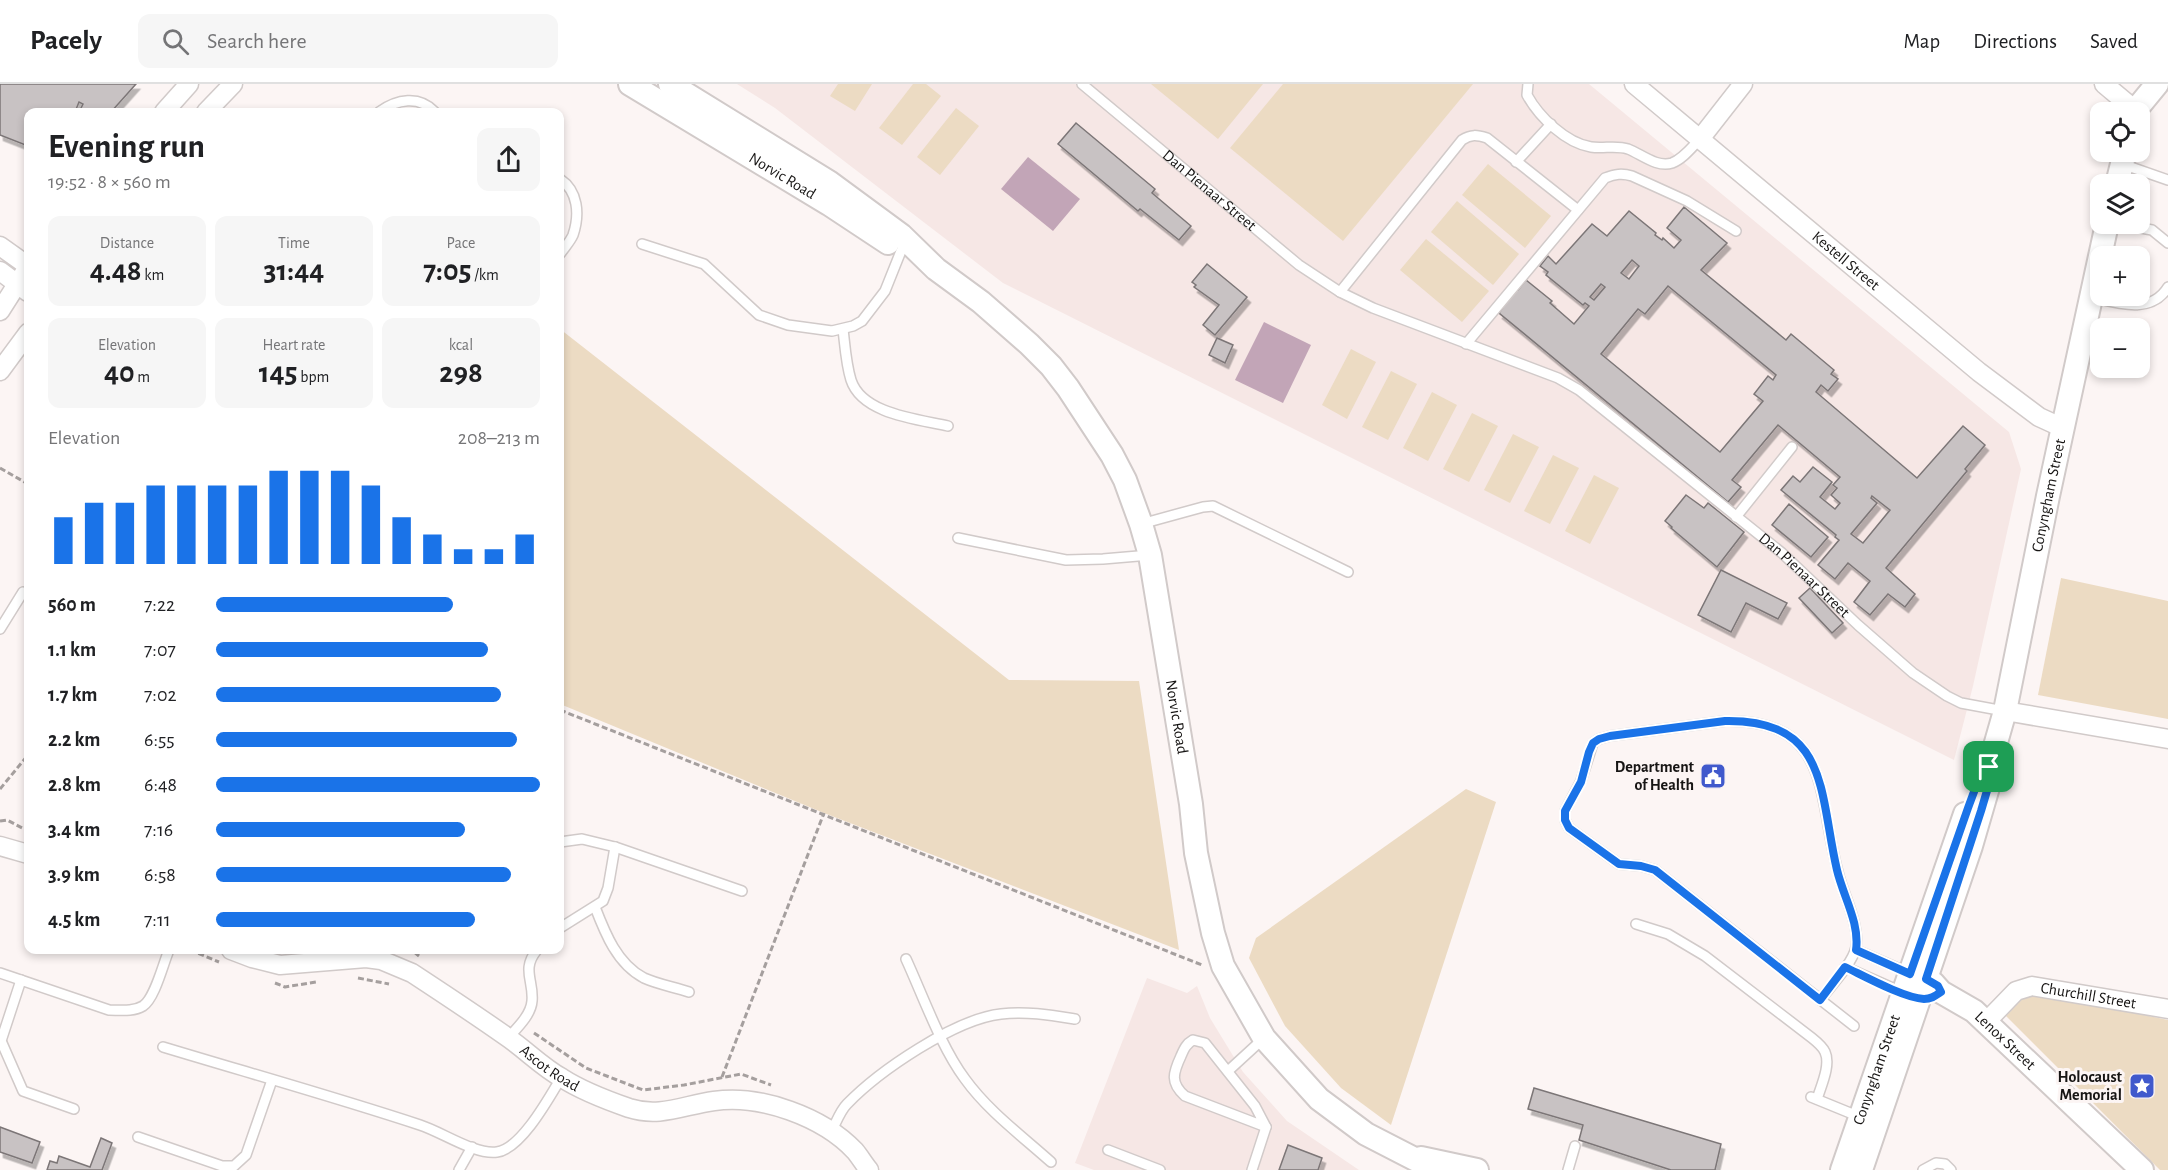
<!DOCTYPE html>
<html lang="en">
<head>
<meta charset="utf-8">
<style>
	body { margin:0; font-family:"Alegreya Sans",sans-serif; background:#f6f6f6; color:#202124; height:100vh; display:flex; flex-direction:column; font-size:22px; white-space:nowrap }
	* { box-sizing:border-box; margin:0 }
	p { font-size:20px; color:#757577 }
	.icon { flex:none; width:33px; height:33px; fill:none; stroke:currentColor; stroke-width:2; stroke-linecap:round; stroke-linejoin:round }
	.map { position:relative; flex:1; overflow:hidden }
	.sheet { position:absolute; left:24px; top:24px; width:540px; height:846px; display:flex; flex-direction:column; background:#fff; border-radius:12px; box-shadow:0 3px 9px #0003 }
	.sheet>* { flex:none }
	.controls { position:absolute; left:2090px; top:18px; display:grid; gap:12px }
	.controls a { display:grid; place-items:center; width:60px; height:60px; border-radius:12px; background:#fff; box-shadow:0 3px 9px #0003; font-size:30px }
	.pin { position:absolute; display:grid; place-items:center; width:51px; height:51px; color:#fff; margin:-26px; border-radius:12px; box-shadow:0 3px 9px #0006 }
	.round { display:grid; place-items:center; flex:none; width:63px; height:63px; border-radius:12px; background:#f6f6f6 }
	.summary { display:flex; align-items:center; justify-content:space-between; height:102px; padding:0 24px }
	h1 { font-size:33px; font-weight:600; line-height:45px }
	.stats { display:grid; grid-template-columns:repeat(3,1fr); gap:9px; height:102px; padding:6px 24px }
	.stats div { display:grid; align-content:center; border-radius:12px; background:#f6f6f6; text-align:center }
	.stats b { font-size:30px; font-weight:600 }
	.stats small { font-size:16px; font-weight:400 }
	.stats p { font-size:16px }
	.chart { height:168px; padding:12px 24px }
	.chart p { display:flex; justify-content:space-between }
	.chart svg { width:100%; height:108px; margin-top:6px; stroke:#1a73e8; stroke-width:6 }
	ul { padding:0 24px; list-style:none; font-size:20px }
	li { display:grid; grid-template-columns:96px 72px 1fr; align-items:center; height:45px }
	li i { height:15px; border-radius:8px; background:#1a73e8 }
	header { display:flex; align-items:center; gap:36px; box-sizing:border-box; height:84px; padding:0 30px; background:#fff; border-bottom:2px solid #e0e0e0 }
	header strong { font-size:28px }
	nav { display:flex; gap:33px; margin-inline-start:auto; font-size:21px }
	.search { width:420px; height:54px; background:#f6f6f6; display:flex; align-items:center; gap:15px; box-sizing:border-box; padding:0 21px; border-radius:12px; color:#757577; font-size:22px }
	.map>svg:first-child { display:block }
	.built { fill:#f6e7e5 }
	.green { fill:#ecdbc3 }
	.water { fill:#c2a5b7 }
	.building { fill:#c8c2c3; stroke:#7c7677; stroke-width:1.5; fill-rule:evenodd; filter:url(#shadow) }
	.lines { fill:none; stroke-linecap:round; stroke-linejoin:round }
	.service-casing { stroke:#d1cac9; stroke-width:12 }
	.minor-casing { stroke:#d1cac9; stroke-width:21 }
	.tertiary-casing { stroke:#d1cac9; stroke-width:26 }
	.path { stroke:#a59f9e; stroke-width:3; stroke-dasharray:6 3; stroke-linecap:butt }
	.service { stroke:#fff; stroke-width:9 }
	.minor { stroke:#fff; stroke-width:18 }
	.tertiary { stroke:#fff; stroke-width:22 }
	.route-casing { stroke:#fff; stroke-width:12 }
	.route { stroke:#1a73e8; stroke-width:8 }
	.labels { text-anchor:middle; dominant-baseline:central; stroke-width:6; stroke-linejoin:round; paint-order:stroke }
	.street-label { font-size:16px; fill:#171514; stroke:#fcf5f4 }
	.poi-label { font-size:16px; font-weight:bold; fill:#171514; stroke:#fcf5f4; text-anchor:end }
</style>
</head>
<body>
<header>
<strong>Pacely</strong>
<div class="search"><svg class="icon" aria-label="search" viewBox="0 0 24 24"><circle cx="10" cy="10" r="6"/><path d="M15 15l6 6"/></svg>Search here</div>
<nav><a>Map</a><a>Directions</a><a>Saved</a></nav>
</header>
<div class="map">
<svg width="2168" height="1086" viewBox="0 0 2168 1086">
	<defs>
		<filter id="shadow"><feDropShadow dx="3.5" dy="5.5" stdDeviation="0" flood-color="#0004"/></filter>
	</defs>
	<rect width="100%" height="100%" fill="#fcf5f4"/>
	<!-- built -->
	<g class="built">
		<path d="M737 0H1589L2009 348 2021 385 1973 602 1954 676 1003 199 775 24Z"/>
		<path d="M1147 894 1187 909 1197 902 1210 934 1243 988 1287 1037 1359 1086H1094L1075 1079Z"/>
	</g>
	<!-- green -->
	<g class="green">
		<path d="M838 0H872L855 27 830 12Z"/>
		<path d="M913 0H926L941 12 902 61 879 44Z"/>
		<path d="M1151 0H1263L1218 55Z"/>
		<path d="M1283 0H1473L1343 157 1230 64Z"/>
		<path d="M956 24 979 42 940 91 917 73Z"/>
		<path d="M1488 80 1551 132 1525 164 1462 111Z"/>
		<path d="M1457 117 1519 170 1493 201 1431 148Z"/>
		<path d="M1426 155 1489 207 1462 238 1400 186Z"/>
		<path d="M560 245 1009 596 1139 597 1179 866 824 729 560 620Z"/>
		<path d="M1351 265 1376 278 1347 335 1322 321Z"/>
		<path d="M1391 287 1417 300 1388 356 1362 343Z"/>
		<path d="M1432 308 1457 321 1428 377 1403 364Z"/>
		<path d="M1472 329 1498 342 1469 398 1443 385Z"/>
		<path d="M1513 350 1539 363 1510 419 1484 406Z"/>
		<path d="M1553 371 1579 384 1550 440 1524 427Z"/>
		<path d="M1594 391 1619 404 1590 460 1565 447Z"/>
		<path d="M2061 494 2168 517V635L2038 611Z"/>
		<path d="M1466 705 1496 718 1391 1041 1341 1004 1285 942 1249 874 1256 854Z"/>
		<path d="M2030 907 2168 936V1086H2160L2006 932Z"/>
	</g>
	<!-- water -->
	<g class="water">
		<path d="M1028 73 1080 115 1053 147 1001 105Z"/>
		<path d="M1264 238 1311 261 1283 319 1235 296Z"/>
	</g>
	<!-- building -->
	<g class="building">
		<path d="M0 0H136L111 28H79L83 20 79 18 75 28H28V62L0 51Z"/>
		<path d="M1076 39 1155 105 1152 109 1191 142 1179 156 1140 125 1138 127 1058 60Z"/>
		<path d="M1684 123 1727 159 1701 186 1786 256 1791 250 1834 286 1831 290 1838 295 1828 307 1821 301 1816 308 1917 394 1963 342 1985 361 1965 385 1967 387 1886 484 1915 510 1905 523 1888 510 1870 531 1854 518 1870 497 1848 479 1835 495 1818 481 1839 456 1835 453 1836 451 1781 406 1793 392 1800 398 1813 383 1832 398 1820 413 1835 425 1840 419 1831 411 1837 404 1833 401 1840 393 1778 341 1732 396 1741 403 1728 418 1499 229 1516 205 1518 206 1526 196 1552 217 1550 219 1574 240 1589 222 1585 219 1583 221 1546 191 1548 188 1540 182 1548 172 1556 180 1592 140 1607 152 1629 127 1656 149 1655 151 1662 156 1663 154 1674 164 1681 156 1667 144ZM1632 176 1639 182 1629 195 1621 189ZM1601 200 1605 203 1594 216 1590 213ZM1668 202 1776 291 1773 296 1768 292 1754 310 1763 317 1720 368 1601 270 1638 225 1645 230ZM1872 412 1890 426 1863 459 1851 450 1877 419 1871 414Z"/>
		<path d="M1207 180 1247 213 1215 251 1203 241 1219 221 1194 203 1196 201 1192 198Z"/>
		<path d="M1217 254 1233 261 1225 279 1209 271Z"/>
		<path d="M1686 411 1704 424 1708 419 1744 448 1717 483 1671 444 1672 443 1665 437Z"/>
		<path d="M1789 420 1828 453 1811 473 1772 441Z"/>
		<path d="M1721 486 1787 519 1778 535 1746 519 1731 548 1698 531Z"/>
		<path d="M1810 504 1843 539 1832 549 1799 514Z"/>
		<path d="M1534 1004 1721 1060 1715 1086H1671L1579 1056 1583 1041 1528 1025Z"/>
		<path d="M0 1043 40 1058 32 1079 0 1068Z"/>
		<path d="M101 1054 112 1059 102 1086H47L50 1077 57 1079 59 1072 90 1083Z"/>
		<path d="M1288 1061 1322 1074 1318 1086H1279Z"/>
	</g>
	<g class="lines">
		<!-- service casing -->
		<g class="service-casing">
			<g id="service">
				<path id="s1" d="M1082 0 1299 181 1340 208 1373 224 1558 294 1579 306 1782 469 1858 541 1913 589 1947 612 1961 619 2004 627"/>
				<path d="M1528 0 1527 11C1539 33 1566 59 1591 63 1603 65 1616 61 1628 65 1641 70 1657 84 1672 79 1683 75 1692 63 1700 55"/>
				<path d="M379 28C397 15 419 11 435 28"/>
				<path d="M1516 78 1551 40"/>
				<path d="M2122 80 2168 96"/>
				<path d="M560 95C578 107 580 130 573 151 570 158 564 164 560 170"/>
				<path d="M2119 140 2152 146 2168 159"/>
				<path d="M642 160 704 180 759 231 788 241 832 247 853 242 862 237 885 207 901 167 908 157"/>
				<path d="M1340 208 1462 56C1471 50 1477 51 1487 54L1578 126"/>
				<path d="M2091 213C2117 219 2151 231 2168 203"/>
				<path d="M843 245C845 262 846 280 851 296 862 330 917 335 948 342"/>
				<path d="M1466 260 1605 94C1615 90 1622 89 1632 92L1687 117 1736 147"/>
				<path d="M1736 433 1792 363"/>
				<path d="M1141 440 1203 423 1213 422 1348 488"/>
				<path d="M958 454 1066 476 1103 475 1150 471"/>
				<path d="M0 545 23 508"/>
				<path d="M560 758 582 755 615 763 742 807"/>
				<path d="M595 823C605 849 617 880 644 894 657 900 674 903 689 908"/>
				<path d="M1636 840 1668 850 1705 872 1812 954C1817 958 1823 963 1825 968 1831 981 1821 1002 1817 1015"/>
				<path d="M560 844 603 817 608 804 615 763"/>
				<path d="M1856 866 1909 889"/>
				<path d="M906 875C923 912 941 963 965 995 988 1027 1022 1052 1051 1078"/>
				<path d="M1845 883 1904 909"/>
				<path d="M0 889 109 926C120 926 133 928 143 922 155 914 163 880 169 866"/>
				<path d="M1820 916C1830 903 1853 879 1856 863 1860 841 1843 810 1838 788 1817 712 1832 635 1725 637L1610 652 1599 655 1593 659 1581 697 1565 727V736L1569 744 1619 780 1641 782 1655 786 1854 942"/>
				<path d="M508 954C517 944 531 931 532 917 534 897 521 885 537 866"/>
				<path d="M1193 956 1205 959 1255 1022 1266 1043 1185 1012C1170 999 1173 989 1181 972 1184 965 1186 960 1193 956Z"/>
				<path d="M2 959 23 1007 74 1025"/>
				<path d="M0 960 21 896"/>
				<path d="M163 963C249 989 335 1013 420 1041 442 1048 475 1071 497 1068 521 1065 549 1014 561 994"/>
				<path d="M1228 987 1264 954"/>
				<path d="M1811 1013 1860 1033"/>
				<path d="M831 1048C836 1039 840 1027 847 1020 879 987 955 935 1001 930 1026 927 1050 931 1075 935"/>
				<path d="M138 1053 222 1082H234L246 1071 272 996"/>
				<path d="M1108 1066 1160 1086"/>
				<path d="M459 1086 472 1063"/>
				<path d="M1252 1086 1266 1043"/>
				<path d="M1568 1086 1575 1062"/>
				<path d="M1923 1086 1936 1079 1945 1080 1951 1086"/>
			</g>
		</g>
		<!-- minor casing -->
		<g class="minor-casing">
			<g id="minor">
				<path id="s2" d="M1634 0 1979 288 2039 333 2063 344"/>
				<path d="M2104 0 2135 26"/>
				<path d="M164 28 189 0"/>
				<path d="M206 28 233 0"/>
				<path d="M1700 55 1743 0"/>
				<path d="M0 162 28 182"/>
				<path d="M0 187 28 208"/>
				<path d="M0 227 28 183"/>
				<path d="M0 287 28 249"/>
				<path d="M2005 627 2168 655"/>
				<path d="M0 762 28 770"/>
				<path id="s3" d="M231 866 252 874 280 881 366 874 381 876 412 889C444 910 476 931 507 953 526 966 542 983 562 994 582 1007 606 1016 629 1024 660 1034 684 1021 714 1017 760 1010 823 1033 855 1067 860 1073 864 1080 869 1086"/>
				<path id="s4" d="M1986 938 2016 907 2032 902 2168 925"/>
			</g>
		</g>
		<!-- tertiary casing -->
		<g class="tertiary-casing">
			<g id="tertiary">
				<path id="s5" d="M630 0 829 120 888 159"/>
				<path id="s6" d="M670 0 829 98 901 151 936 185 981 218 1029 260 1051 282 1068 304 1112 371 1125 396 1141 440 1150 471 1191 720 1196 769 1213 849 1223 882 1264 954 1319 1015 1366 1050 1436 1086"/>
				<path d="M2134 28 2157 0"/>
				<path d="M2117 100 2125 68"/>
				<path id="s7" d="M1912 890 1933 899 1941 908 1974 927 2142 1086"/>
				<path d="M1421 1074 1477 1086"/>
				<path id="s8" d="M1842 1086 1965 730"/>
				<path id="s9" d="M1861 1086 1971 762 1989 700V683L2005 627 2048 412 2107 140"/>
			</g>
		</g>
		<!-- path -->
		<g class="path">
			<path d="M0 384 28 400"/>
			<path d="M560 626 1202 881"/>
			<path d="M0 705 28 671"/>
			<path d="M0 737 7 736 28 747"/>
			<path d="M190 866 219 878"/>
			<path d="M406 866 413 867 419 872"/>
			<path d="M358 894 389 900"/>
			<path d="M275 899 285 903 316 898"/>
			<path d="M534 949 586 984 643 1006 684 1001 741 990 771 1001"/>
			<path d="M722 993 824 729"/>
		</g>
		<!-- service -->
		<use href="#service" class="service"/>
		<!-- minor -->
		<use href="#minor" class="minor"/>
		<!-- tertiary -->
		<use href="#tertiary" class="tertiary"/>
	</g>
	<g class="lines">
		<!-- route casing -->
		<g class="route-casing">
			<path id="route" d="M1725 637C1830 635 1819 710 1837 786 1843 812 1860 839 1856 866L1910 890 1968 724 1978 697 1989 683V700L1981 727 1926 895 1938 902 1941 908C1935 912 1931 915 1924 915 1904 914 1864 892 1845 883L1820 916 1655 786 1641 782 1619 780 1569 744 1565 736V727L1581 698 1589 668 1593 659 1599 655 1610 652Z"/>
		</g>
		<!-- route -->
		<use href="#route" class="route"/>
	</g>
	<!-- icons -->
	<defs>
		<g id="civic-square" transform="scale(1.35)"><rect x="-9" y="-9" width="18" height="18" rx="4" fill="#4059cc" stroke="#fcf5f4"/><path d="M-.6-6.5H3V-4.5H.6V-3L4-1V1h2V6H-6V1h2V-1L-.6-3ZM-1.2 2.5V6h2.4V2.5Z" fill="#fff"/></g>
		<g id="sight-square" transform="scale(1.35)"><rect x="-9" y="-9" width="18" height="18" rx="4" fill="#4059cc" stroke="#fcf5f4"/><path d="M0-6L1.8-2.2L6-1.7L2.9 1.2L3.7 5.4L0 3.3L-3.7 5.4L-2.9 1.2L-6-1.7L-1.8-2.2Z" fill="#fff"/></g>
	</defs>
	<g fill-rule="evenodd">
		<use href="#civic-square" x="1713" y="692"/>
		<use href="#sight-square" x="2142" y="1002"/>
	</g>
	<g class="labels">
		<!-- street labels -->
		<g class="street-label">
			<text stroke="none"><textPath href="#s5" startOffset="178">Norvic Road</textPath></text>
			<text stroke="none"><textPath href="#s1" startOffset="166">Dan Pienaar Street</textPath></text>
			<text stroke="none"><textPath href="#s2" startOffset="276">Kestell Street</textPath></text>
			<text stroke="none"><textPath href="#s9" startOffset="702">Conyngham Street</textPath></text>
			<text stroke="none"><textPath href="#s1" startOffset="882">Dan Pienaar Street</textPath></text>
			<text stroke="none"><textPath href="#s6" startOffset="855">Norvic Road</textPath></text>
			<text stroke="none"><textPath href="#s4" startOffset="117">Churchill Street</textPath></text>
			<text stroke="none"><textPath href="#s7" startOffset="116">Lenox Street</textPath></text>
			<text stroke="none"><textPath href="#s3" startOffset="354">Ascot Road</textPath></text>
			<text stroke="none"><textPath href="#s8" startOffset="106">Conyngham Street</textPath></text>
		</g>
		<!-- poi labels -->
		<g class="poi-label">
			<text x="1694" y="683">Department<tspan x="1694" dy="18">of Health</tspan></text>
			<text x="2122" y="993">Holocaust<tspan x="2122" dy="18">Memorial</tspan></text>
		</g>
	</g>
</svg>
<div class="controls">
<a><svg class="icon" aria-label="locate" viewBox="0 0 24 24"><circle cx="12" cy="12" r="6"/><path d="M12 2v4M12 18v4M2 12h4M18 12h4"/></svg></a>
<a><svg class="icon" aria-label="layers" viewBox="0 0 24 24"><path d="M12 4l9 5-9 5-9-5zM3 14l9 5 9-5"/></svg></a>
<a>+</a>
<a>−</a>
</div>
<div class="pin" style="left:1989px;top:683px;background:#1e9e55"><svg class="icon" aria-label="arrive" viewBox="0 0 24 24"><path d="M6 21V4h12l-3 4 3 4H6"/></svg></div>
<section class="sheet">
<div class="summary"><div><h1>Evening run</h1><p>19:52 · 8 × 560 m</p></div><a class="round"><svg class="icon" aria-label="share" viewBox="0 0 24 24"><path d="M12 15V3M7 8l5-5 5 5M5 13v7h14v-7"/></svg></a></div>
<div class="stats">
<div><p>Distance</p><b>4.48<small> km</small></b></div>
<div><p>Time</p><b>31:44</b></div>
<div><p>Pace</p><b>7:05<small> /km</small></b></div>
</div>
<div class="stats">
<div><p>Elevation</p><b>40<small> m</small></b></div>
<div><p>Heart rate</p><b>145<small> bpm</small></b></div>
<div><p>kcal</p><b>298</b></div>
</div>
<div class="chart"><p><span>Elevation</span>208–213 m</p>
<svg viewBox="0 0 160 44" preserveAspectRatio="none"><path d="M5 44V25M15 44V19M25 44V19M35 44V12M45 44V12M55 44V12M65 44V12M75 44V6M85 44V6M95 44V6M105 44V12M115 44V25M125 44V32M135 44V38M145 44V38M155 44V32"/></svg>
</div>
<ul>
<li><b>560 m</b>7:22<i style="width:73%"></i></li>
<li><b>1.1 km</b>7:07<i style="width:84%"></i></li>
<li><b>1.7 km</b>7:02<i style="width:88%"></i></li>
<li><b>2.2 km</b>6:55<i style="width:93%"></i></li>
<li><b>2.8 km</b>6:48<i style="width:100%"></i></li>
<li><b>3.4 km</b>7:16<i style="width:77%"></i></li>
<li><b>3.9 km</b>6:58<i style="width:91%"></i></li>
<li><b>4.5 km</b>7:11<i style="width:80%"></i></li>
</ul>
</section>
</div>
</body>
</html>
